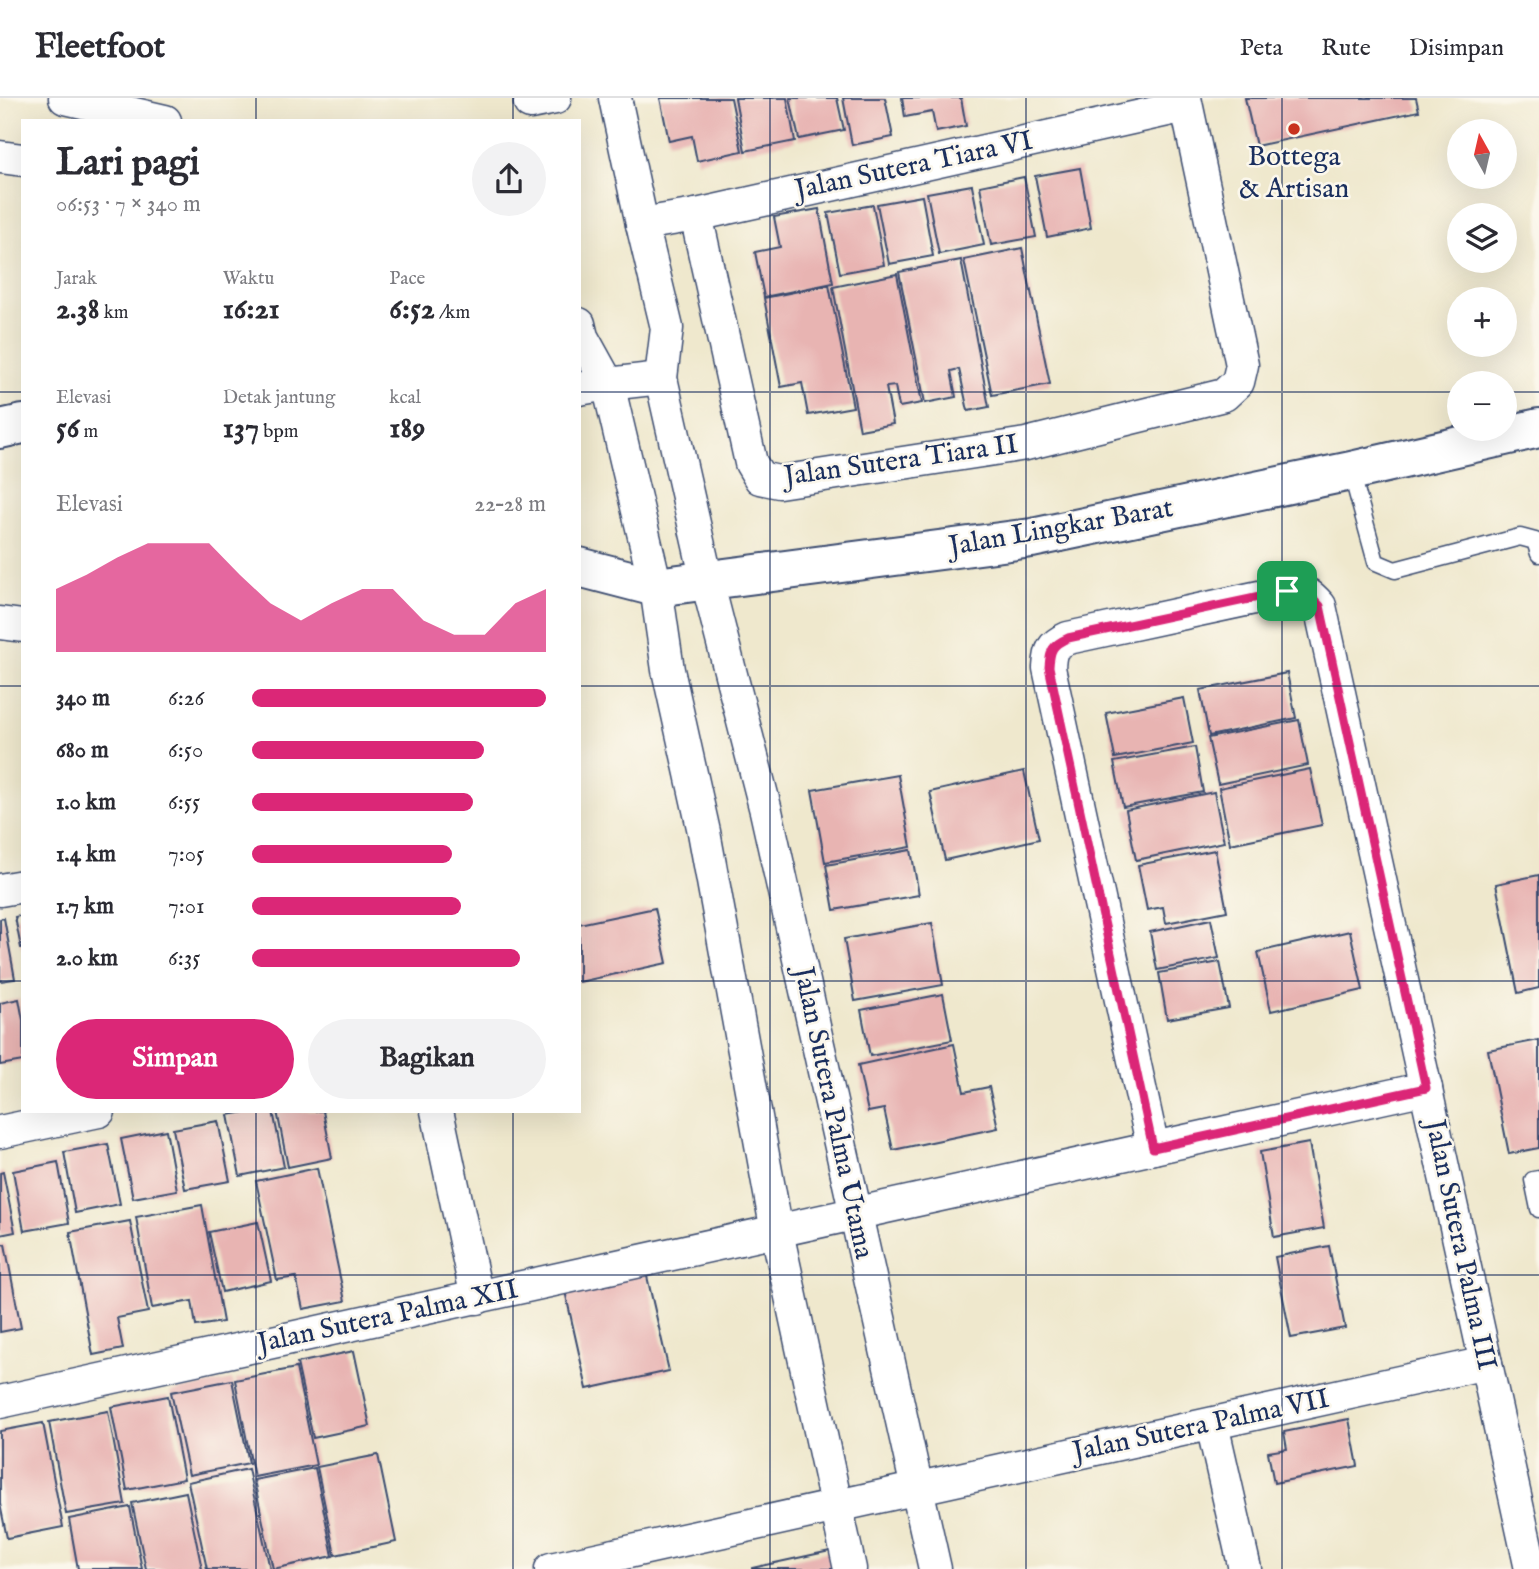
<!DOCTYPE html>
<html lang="id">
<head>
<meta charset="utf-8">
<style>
	body { margin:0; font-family:"IM FELL English",serif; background:#f2f2f3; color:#2b2b33; height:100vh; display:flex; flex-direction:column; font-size:26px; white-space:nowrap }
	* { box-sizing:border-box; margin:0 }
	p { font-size:23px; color:#7c7c81 }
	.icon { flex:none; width:38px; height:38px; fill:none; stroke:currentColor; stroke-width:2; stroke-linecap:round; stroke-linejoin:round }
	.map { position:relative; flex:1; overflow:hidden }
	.panel { position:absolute; left:21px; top:21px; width:560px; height:994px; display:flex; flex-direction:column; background:#fff; border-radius:0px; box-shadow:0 7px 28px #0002 }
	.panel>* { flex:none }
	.needle { width:46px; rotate:352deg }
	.buttons { position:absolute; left:1447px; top:21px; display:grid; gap:14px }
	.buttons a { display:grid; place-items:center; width:70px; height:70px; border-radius:50%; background:#fff; box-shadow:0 7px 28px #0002; font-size:35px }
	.pin { position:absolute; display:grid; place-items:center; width:60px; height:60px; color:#fff; margin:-30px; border-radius:14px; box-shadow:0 4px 10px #0006 }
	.round { display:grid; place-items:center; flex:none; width:74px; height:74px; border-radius:37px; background:#f2f2f3 }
	.headline { display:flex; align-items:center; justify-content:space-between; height:119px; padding:0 35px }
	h1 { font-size:38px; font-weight:700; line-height:52px }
	.stats { display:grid; grid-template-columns:repeat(3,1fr); gap:10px; height:119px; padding:7px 35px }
	.stats div { display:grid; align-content:center }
	.stats b { font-size:30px; font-weight:700 }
	.stats small { font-size:19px; font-weight:400 }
	.stats p { font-size:19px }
	.chart { height:196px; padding:14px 35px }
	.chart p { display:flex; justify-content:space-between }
	.chart svg { width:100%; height:126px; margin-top:7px; fill:#db2777; opacity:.7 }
	.button { display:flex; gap:14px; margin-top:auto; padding:14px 35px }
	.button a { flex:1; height:80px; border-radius:42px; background:#db2777; color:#fff; font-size:28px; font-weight:700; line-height:80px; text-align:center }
	.button a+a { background:#f2f2f3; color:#2b2b33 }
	ul { padding:0 35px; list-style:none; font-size:23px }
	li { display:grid; grid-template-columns:112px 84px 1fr; align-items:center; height:52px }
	li i { height:18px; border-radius:9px; background:#db2777 }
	header { display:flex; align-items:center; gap:42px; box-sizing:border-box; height:98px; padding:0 35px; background:#fff; border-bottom:2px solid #e1e1e2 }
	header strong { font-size:33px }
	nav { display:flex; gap:38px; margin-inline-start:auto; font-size:24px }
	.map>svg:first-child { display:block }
	.building { fill:#e8b4b2 }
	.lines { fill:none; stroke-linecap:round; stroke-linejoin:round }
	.service-casing { stroke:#3b4b6f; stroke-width:19 }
	.minor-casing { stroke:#3b4b6f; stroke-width:35 }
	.tertiary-casing { stroke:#3b4b6f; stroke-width:42 }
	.service { stroke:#fff; stroke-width:16 }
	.minor { stroke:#fff; stroke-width:32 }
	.tertiary { stroke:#fff; stroke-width:38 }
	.route-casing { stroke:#fff; stroke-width:14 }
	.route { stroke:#db2777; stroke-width:9 }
	.grid { fill:none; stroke:#1b2f5e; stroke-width:2; stroke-opacity:0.55 }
	.poi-dot { fill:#c8321e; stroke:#fbf7ec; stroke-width:2.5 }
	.labels { text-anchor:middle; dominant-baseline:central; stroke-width:5; stroke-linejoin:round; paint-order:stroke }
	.poi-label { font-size:28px; fill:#1b2f5e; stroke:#fbf7ec }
	.street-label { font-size:28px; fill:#1b2f5e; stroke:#fbf7ec }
</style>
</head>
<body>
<header>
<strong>Fleetfoot</strong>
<nav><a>Peta</a><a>Rute</a><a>Disimpan</a></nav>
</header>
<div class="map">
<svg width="1539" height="1471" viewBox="0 0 1539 1471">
	<rect width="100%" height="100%" fill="#fbf7ec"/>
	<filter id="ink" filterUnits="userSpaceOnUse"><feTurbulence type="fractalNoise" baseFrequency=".0143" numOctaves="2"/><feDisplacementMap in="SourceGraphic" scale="14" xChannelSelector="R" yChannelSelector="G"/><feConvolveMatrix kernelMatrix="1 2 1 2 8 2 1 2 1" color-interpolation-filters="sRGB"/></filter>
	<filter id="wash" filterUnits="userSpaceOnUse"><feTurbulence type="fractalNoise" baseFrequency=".00686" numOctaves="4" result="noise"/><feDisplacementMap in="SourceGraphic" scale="28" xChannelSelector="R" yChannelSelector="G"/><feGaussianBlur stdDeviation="1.57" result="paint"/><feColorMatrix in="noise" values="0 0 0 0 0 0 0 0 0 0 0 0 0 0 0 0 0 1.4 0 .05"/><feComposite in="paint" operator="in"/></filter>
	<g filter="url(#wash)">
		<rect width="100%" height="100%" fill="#efe8cd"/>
		<g id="blocks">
			<!-- building -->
			<g class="building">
				<path d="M660 0H731L742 53 697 63 692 38 669 43Z"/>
				<path d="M735 0H787L795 43 745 53Z"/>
				<path d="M790 0H837L844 32 799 41Z"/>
				<path d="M843 0H885L893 39 852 47Z"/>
				<path d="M902 0H961L966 28 936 34 932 14 905 19Z"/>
				<path d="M1245 0H1416L1419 13 1256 48Z"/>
				<path d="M1080 70 1091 130 1047 139 1035 78Z"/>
				<path d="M1024 79 1036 139 991 147 980 88Z"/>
				<path d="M972 87 984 147 939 156 927 95Z"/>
				<path d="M922 98 933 158 889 166 877 106Z"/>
				<path d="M873 107 884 167 840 175 828 115Z"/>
				<path d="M819 111 833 185 764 199 755 154 780 149 774 119Z"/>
				<path d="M1022 150 1050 286 992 297 964 162Z"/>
				<path d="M961 162 989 309 968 313 959 271 951 273 956 299 925 305 899 174Z"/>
				<path d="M897 176 922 305 899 309 895 288 886 289 893 326 860 332 833 189Z"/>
				<path d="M829 187 853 309 808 317 802 285 781 289 764 200Z"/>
				<path d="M1287 575 1296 620 1209 638 1200 592Z"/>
				<path d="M1184 600 1193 645 1115 660 1106 615Z"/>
				<path d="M1299 622 1308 667 1218 686 1208 640Z"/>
				<path d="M1195 649 1203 694 1123 709 1114 664Z"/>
				<path d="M1310 671 1322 727 1230 746 1219 690Z"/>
				<path d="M1024 673 1039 741 945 762 930 694Z"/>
				<path d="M898 677 911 749 825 764 812 692Z"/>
				<path d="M1214 694 1224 744 1136 762 1126 712Z"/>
				<path d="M911 752 919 797 834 812 826 767Z"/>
				<path d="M1215 752 1227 813 1166 825 1163 809 1147 812 1138 767Z"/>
				<path d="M1539 777V890L1518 895 1496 786Z"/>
				<path d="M655 810 667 865 579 884V826Z"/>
				<path d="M23 817V850H21L15 819Z"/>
				<path d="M4 820 15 881 0 883V821Z"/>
				<path d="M1211 821 1219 860 1157 872 1150 834Z"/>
				<path d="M932 825 943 887 855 903 844 841Z"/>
				<path d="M1350 833 1363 892 1271 913 1258 854Z"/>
				<path d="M1220 864 1229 910 1167 921 1159 875Z"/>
				<path d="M943 896 952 942 870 958 861 912Z"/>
				<path d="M19 901 23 922V963L0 967V905Z"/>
				<path d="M1539 942V1050L1509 1056 1488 952Z"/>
				<path d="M954 946 964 994 989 989 998 1030 893 1052 884 1011 868 1014 858 967Z"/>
				<path d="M251 1013H273L284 1069 240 1078 228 1017Z"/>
				<path d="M277 1013H323L332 1060 288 1069Z"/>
				<path d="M218 1023 230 1083 185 1091 173 1031Z"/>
				<path d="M166 1032 177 1092 133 1100 121 1041Z"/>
				<path d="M1309 1045 1324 1130 1274 1139 1260 1054Z"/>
				<path d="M108 1046 120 1106 75 1115 64 1054Z"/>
				<path d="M58 1064 69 1125 24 1133 13 1073Z"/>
				<path d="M317 1070 345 1203 303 1211 296 1179 277 1182 256 1083Z"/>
				<path d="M3 1074 15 1134 0 1137V1075Z"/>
				<path d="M202 1107 223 1224 196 1228 192 1203 152 1210 136 1119Z"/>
				<path d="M130 1123 148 1214 117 1220 123 1251 93 1257 70 1134Z"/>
				<path d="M258 1124 271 1183 222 1194 209 1134Z"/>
				<path d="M5 1146 21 1230 0 1234V1147Z"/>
				<path d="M1329 1148 1345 1230 1291 1240 1275 1159Z"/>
				<path d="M646 1174 669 1273 587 1291 565 1193Z"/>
				<path d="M354 1253 370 1328 313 1340 297 1265Z"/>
				<path d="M296 1270 316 1367 254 1379 235 1282Z"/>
				<path d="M232 1282 249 1365 189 1377 171 1294Z"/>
				<path d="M168 1298 184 1381 127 1392 111 1309Z"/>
				<path d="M108 1313 125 1406 66 1416 49 1324Z"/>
				<path d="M1349 1321 1358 1368 1274 1385 1268 1354 1287 1351 1284 1334Z"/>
				<path d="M43 1325 63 1429 7 1440 0 1406V1333Z"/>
				<path d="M378 1357 396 1444 335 1457 317 1369Z"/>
				<path d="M315 1370 333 1458 273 1471 254 1382Z"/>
				<path d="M248 1371 270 1471H207L188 1384Z"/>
				<path d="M186 1394 202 1471H146L132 1405Z"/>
				<path d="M130 1409 142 1471H78L69 1421Z"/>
				<path d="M830 1453 834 1471H752V1470Z"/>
			</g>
		</g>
	</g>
	<g filter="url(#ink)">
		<use href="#blocks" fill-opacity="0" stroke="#3b4b6f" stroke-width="2"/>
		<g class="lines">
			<!-- service casing -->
			<g class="service-casing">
				<g id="service">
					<path d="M1351 373 1376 464 1395 472 1520 439 1535 443 1539 456"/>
					<path d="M1539 1081 1533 1082 1539 1111"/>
				</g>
			</g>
			<!-- minor casing -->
			<g class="minor-casing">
				<g id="minor">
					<path d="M65 0 165 23"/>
					<path d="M615 0 642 126 667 230 661 280 707 483 766 713 935 1471"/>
					<path d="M530 5 555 0"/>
					<path d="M0 59 23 62"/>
					<path d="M696 117 751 365 760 380 779 384 1026 346 1224 297 1238 284 1242 267 1185 0"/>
					<path d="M642 126 696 117 1186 8"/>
					<path d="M579 226 582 239 608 286 656 489 668 572 704 734 777 1134 850 1471"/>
					<path d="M579 291 608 286 661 280"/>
					<path d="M0 525 23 528"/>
					<path d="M0 792 23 788"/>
					<path d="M437 1013 477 1200"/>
					<path d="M0 1034 99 1013"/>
					<path d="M1153 1050 1049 570C1050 552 1052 547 1068 540L1287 493C1305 493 1308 494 1320 508L1531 1471"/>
					<path d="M0 1304 1426 990"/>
					<path d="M1212 1326 1245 1471"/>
					<path d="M551 1471 1486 1265"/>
				</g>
			</g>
			<!-- tertiary casing -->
			<g class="tertiary-casing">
				<g id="tertiary">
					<path d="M0 331 23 326"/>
					<path d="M579 469 656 489 1032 440 1351 373 1539 330"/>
				</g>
			</g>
			<!-- service -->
			<use href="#service" class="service"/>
			<!-- minor -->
			<use href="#minor" class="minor"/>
			<!-- tertiary -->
			<use href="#tertiary" class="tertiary"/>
		</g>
	</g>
	<g class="lines" filter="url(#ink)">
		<!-- route casing -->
		<g class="route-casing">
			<path id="route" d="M1287 493C1305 493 1308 494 1320 508L1426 990 1153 1050 1049 569C1050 552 1052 547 1068 540Z"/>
		</g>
		<!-- route -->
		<use href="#route" class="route"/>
	</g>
	<!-- grid -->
	<path class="grid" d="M256 0V23M513 0V23M770 0V1471M1026 0V1471M1282 0V1471M0 294H23M579 294H1460M1505 294H1539M0 588H23M579 588H1539M0 883H23M579 883H1539M256 1013V1471M513 1013V1471M0 1177H1539"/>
	<!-- markers -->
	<circle class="poi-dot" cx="1294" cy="31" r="7"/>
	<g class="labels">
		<!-- poi labels -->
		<g class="poi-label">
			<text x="1294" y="59">Bottega<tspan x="1294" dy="32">&amp; Artisan</tspan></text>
		</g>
		<!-- street labels -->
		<g class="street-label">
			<text transform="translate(914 68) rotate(-12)">Jalan Sutera Tiara VI</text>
			<text transform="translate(901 363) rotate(-8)">Jalan Sutera Tiara II</text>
			<text transform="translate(1061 430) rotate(-10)">Jalan Lingkar Barat</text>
			<text transform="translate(833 1015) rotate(78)">Jalan Sutera Palma Utama</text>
			<text transform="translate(1460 1147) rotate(78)">Jalan Sutera Palma III</text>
			<text transform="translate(388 1219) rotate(-12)">Jalan Sutera Palma XII</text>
			<text transform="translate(1201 1328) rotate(-12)">Jalan Sutera Palma VII</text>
		</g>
	</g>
</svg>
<div class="buttons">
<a><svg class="needle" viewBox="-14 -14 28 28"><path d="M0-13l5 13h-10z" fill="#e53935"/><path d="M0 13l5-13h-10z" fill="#7c7c81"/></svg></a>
<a><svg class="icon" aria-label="layers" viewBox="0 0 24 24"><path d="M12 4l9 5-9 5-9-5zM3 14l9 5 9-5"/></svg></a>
<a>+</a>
<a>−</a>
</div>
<div class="pin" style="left:1287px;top:493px;background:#1e9e55"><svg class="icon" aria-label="arrive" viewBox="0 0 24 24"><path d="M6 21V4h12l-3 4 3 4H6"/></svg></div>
<section class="panel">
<div class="headline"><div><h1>Lari pagi</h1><p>06:53 · 7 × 340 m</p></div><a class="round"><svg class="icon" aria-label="share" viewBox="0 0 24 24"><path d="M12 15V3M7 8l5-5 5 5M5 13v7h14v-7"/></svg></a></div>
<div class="stats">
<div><p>Jarak</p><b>2.38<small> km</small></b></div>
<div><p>Waktu</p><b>16:21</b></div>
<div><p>Pace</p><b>6:52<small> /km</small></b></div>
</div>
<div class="stats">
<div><p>Elevasi</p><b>56<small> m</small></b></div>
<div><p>Detak jantung</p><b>137<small> bpm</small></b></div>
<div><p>kcal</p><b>189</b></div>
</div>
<div class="chart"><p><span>Elevasi</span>22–28 m</p>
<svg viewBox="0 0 160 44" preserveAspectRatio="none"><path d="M0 44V22L10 17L20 11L30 6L40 6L50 6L60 17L70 27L80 33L90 27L100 22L110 22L120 33L130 38L140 38L150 27L160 22V44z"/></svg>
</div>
<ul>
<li><b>340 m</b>6:26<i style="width:100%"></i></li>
<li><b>680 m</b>6:50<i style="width:79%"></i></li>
<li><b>1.0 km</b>6:55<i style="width:75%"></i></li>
<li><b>1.4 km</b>7:05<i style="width:68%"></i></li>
<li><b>1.7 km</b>7:01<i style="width:71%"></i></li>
<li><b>2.0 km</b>6:35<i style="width:91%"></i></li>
</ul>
<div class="button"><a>Simpan</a><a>Bagikan</a></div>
</section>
</div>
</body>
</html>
